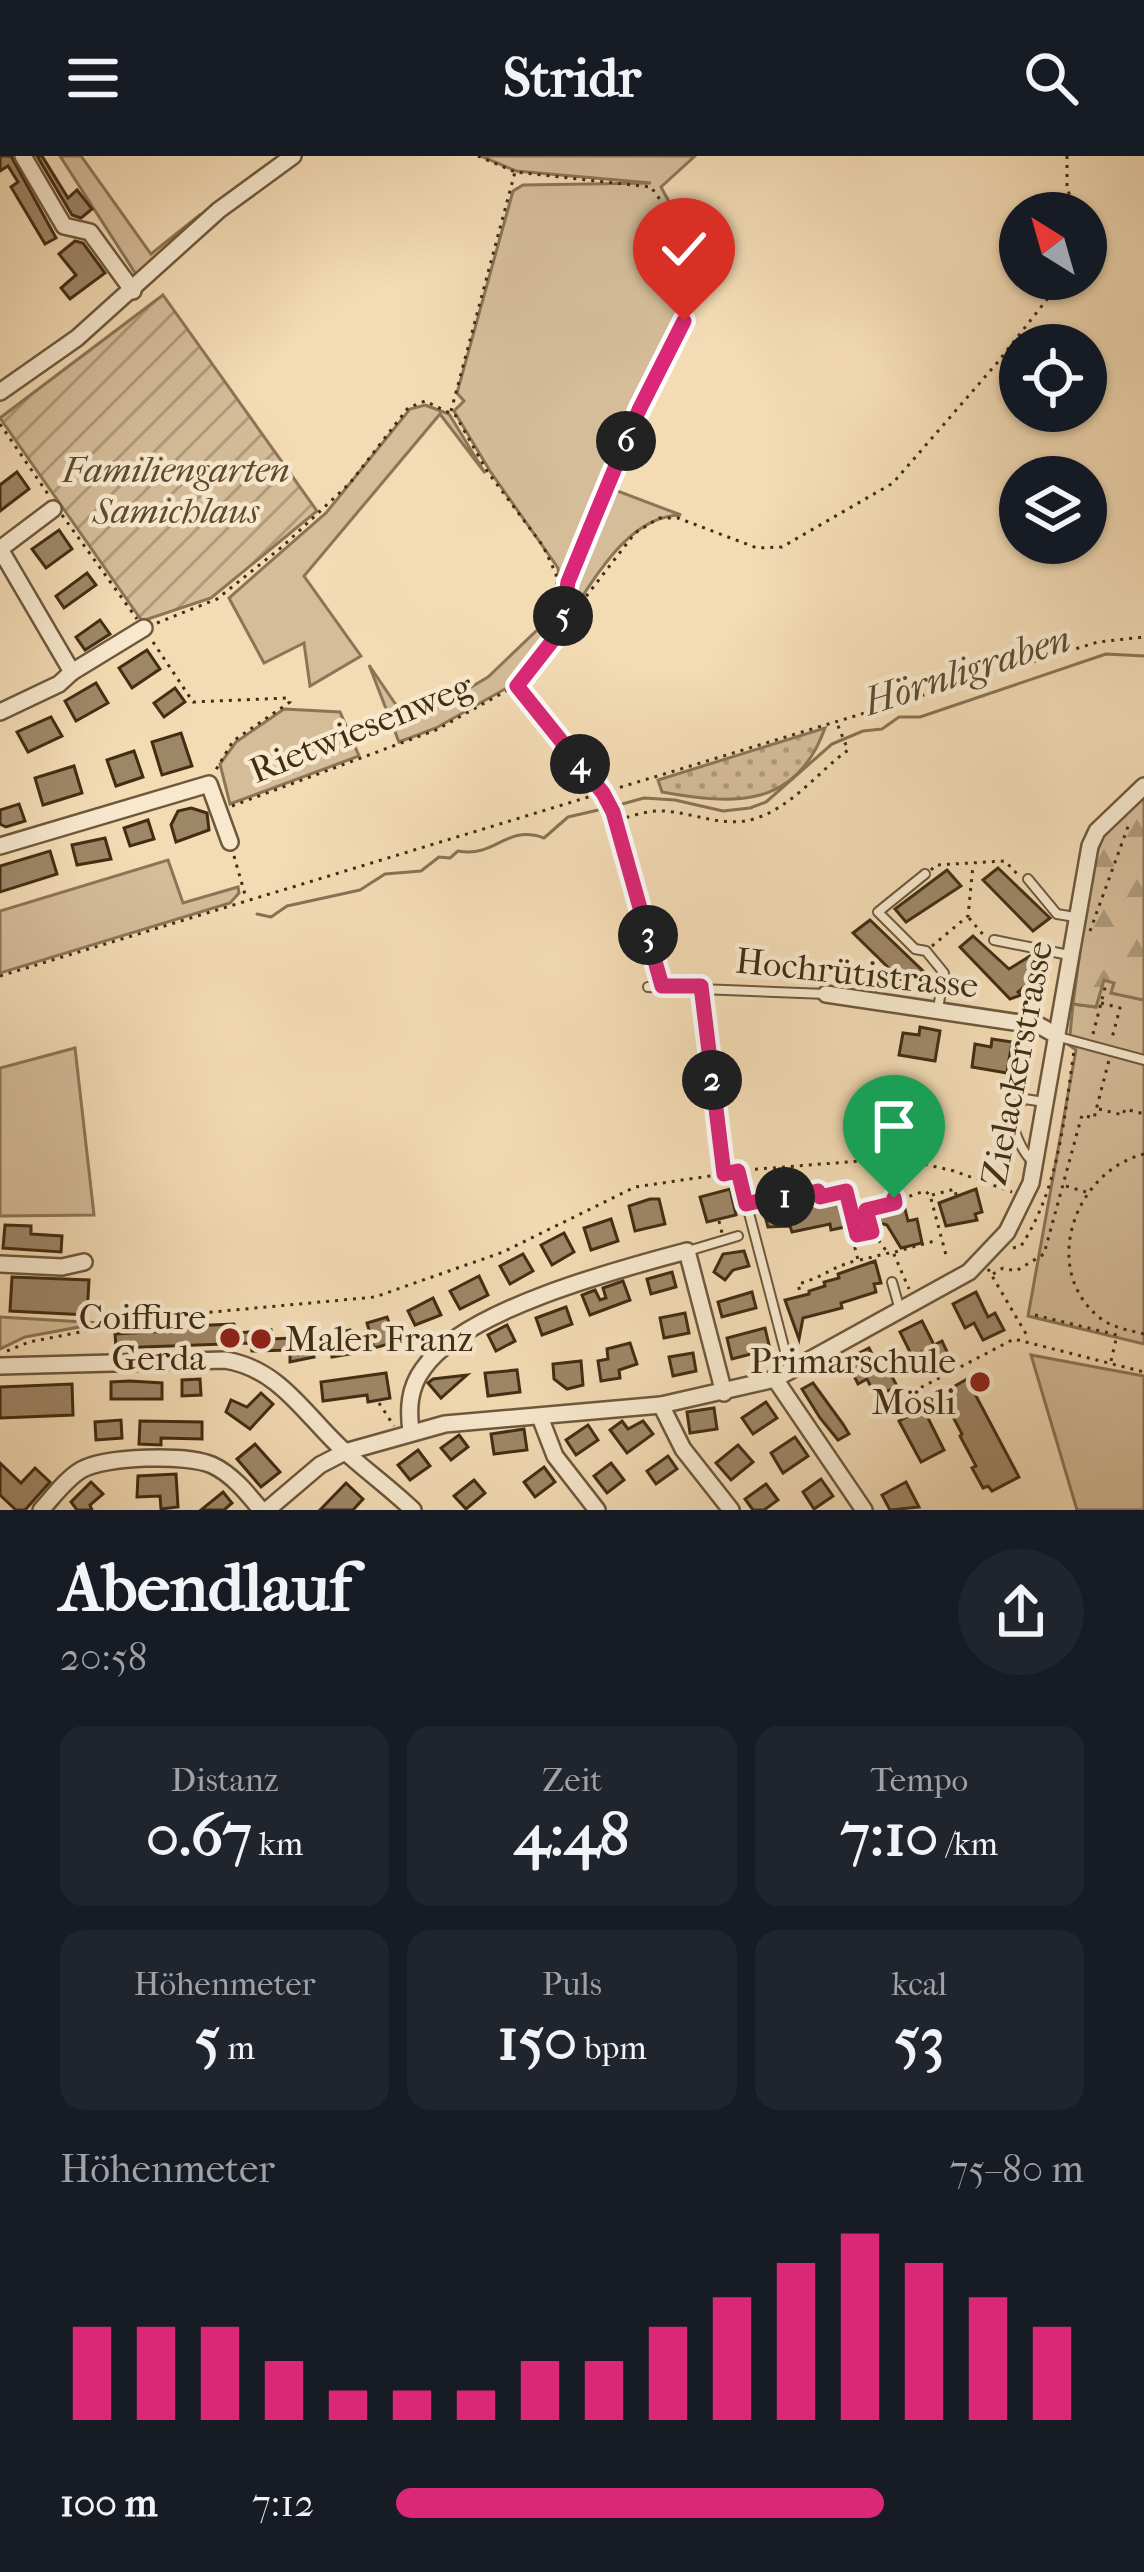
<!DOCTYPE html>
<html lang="de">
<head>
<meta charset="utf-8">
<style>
	body { margin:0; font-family:"IM FELL French Canon",serif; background:#20242c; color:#f1f3f6; height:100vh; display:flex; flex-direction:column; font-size:45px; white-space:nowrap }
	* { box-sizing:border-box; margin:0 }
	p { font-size:39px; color:#9ea1a6 }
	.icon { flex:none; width:66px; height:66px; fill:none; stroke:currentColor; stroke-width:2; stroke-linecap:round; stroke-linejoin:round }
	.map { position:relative; height:1354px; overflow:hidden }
	.details { display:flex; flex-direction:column; background:#171b24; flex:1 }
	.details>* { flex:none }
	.needle { width:78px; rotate:323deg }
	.controls { position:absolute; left:999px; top:36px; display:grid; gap:24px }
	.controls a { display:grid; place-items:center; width:108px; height:108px; border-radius:50%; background:#171b24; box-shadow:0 3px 9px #0004; font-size:60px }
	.pin { position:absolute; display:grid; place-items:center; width:102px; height:102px; color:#fff; margin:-123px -51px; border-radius:50% 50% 50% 0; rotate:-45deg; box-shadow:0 0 12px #0007 }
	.pin .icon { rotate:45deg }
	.km { position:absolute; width:60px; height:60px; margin:-30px; border-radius:50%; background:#222; color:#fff; font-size:33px; line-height:60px; text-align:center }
	.round { display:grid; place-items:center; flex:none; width:126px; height:126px; border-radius:63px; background:#20242c }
	.head { display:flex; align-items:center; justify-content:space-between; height:204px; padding:0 60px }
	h1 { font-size:66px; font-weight:800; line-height:90px }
	.stats { display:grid; grid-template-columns:repeat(3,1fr); gap:18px; height:204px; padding:12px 60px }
	.stats div { display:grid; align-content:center; border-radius:24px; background:#20242c; text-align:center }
	.stats b { font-size:60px; font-weight:800 }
	.stats small { font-size:33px; font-weight:400 }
	.stats p { font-size:33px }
	.chart { height:336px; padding:24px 60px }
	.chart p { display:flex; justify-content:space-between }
	.chart svg { width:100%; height:216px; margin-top:12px; stroke:#db2777; stroke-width:6 }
	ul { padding:0 60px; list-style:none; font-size:39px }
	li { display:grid; grid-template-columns:192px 144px 1fr; align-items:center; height:90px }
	li i { height:30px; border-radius:15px; background:#db2777 }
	header { display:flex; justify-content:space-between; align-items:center; height:156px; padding:0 60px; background:#171b24; font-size:54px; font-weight:800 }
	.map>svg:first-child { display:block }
	.grass { fill:#d5bd99; stroke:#8c7556; stroke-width:3 }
	.forest { fill:url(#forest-firs); stroke:#8c7556; stroke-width:3 }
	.park { fill:url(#park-dots); stroke:#8c7556; stroke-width:3 }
	.garden { fill:url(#garden-furrows); stroke:#8c7556; stroke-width:3 }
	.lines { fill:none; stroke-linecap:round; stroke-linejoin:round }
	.stream { stroke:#887254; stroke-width:3 }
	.building { fill:#9e8767; stroke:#422d14; stroke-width:3 }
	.service-casing { stroke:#6e583c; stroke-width:12 }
	.minor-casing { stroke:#6e583c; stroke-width:20 }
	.path { stroke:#422d14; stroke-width:3; stroke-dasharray:3 6; stroke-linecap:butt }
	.service { stroke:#f7e8ce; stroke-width:8 }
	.minor { stroke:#f7e8ce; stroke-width:15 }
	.route-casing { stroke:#fff; stroke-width:24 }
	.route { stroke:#db2777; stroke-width:15 }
	.poi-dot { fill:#8f2418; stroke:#f7e8ce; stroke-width:4.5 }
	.labels { text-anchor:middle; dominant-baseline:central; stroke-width:9; stroke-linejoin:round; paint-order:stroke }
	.park-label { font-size:36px; font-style:italic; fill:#5f4a2f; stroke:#f7e8ce }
	.street-label { font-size:36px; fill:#422d14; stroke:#f7e8ce }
	.poi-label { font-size:36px; fill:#422d14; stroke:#f7e8ce; text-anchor:end }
	.water-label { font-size:39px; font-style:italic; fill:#5f4a2e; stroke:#f7e8ce }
</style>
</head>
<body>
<header><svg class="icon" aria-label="menu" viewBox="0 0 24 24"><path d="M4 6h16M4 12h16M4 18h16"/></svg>Stridr<svg class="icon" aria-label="search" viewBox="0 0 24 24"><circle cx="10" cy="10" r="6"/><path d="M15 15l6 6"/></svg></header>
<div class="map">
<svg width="1144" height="1354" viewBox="0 0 1144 1354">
	<defs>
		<pattern id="forest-firs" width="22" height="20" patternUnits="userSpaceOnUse" patternTransform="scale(3)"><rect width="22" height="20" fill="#d5bd99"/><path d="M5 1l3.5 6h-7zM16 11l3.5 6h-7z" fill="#ae9a7c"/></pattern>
		<pattern id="park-dots" width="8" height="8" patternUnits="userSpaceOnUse" patternTransform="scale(3)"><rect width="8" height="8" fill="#d5bd99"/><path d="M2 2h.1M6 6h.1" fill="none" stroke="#ae9a7c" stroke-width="1.8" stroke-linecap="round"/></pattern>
		<pattern id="garden-furrows" width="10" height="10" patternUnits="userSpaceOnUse" patternTransform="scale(3)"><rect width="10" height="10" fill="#d5bd99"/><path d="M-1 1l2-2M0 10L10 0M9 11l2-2" fill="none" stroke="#ae9a7c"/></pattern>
	</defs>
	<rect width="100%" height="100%" fill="#f3dbb4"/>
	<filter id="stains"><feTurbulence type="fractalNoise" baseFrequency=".00167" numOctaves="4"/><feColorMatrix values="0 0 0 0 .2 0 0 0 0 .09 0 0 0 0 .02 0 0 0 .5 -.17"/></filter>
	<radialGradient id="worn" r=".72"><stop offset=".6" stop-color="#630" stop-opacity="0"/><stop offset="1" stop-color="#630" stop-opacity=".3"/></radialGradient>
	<!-- grass -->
	<g class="grass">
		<path d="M60 0H81L151 98 201 58 139 123Z"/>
		<path d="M481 0H695L661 31 702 106 664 205 604 330 681 359C625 360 593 428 562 470L558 412 490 315 454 255 464 245 457 237 513 35 523 29 651 27 516 15Z"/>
		<path d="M425 249 449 258 485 317 440 258 304 420 361 500 310 530 304 487 264 507 229 442 326 357 410 253Z"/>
		<path d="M555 457 558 475 512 529 436 572 399 586 369 509 409 568 488 521Z"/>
		<path d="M284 553 340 556 359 600 230 648 220 608 236 586Z"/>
		<path d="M168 704 183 747 238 731 239 737 230 747 0 817V755Z"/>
		<path d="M1103 824 1114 826 1112 837 1144 844V1188L1028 1160 1076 894 1069 889 1073 848 1096 851Z"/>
		<path d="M75 892 94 1059 0 1060V912Z"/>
		<path d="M0 1161 101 1167 25 1181 0 1193Z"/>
		<path d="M1031 1199 1144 1220V1354H1077Z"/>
	</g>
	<!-- forest -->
	<path class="forest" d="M1144 642V844L1111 837 1114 827 1104 824 1096 851 1073 848 1091 712 1105 675Z"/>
	<!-- park -->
	<path class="park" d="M825 572C796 653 733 649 662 636L658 624Z"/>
	<!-- garden -->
	<path class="garden" d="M163 139 317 355 211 442 142 465 0 262Z"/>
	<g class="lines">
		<!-- stream -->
		<g class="stream">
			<path d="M615 650 644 642 675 644 723 655 750 652 766 646 832 588 863 575 882 573 899 561H920L1106 498 1144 500"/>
			<path d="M257 758 271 761 287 750 360 734 385 718 421 715 439 701 450 702 458 695C497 702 505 668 544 682L568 661 607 652"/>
		</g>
	</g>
	<!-- building -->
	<g class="building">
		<path d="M0 0H11L56 82 45 88 11 31 18 26 8 10 0 15Z"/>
		<path d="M37 0H42L68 42 77 34 92 53 81 62 72 59Z"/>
		<path d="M75 85 83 87 105 117 70 143 61 132 76 119 59 98Z"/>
		<path d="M17 316 29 333 0 355V329Z"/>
		<path d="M59 374 72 393 46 412 32 393Z"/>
		<path d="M87 417 96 429 64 452 56 440Z"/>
		<path d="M100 464 110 478 85 494 76 481Z"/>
		<path d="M147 494 160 513 132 532 119 512Z"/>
		<path d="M96 527 108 547 76 565 65 545Z"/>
		<path d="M175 532 185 546 164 561 154 547Z"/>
		<path d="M51 561 62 580 28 596 17 576Z"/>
		<path d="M181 577 192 610 162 619 152 586Z"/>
		<path d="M134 595 143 621 116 630 107 604Z"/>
		<path d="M74 610 82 637 43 649 35 622Z"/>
		<path d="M19 648 25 665 6 671 0 668V654Z"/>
		<path d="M191 652 207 657 209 674 176 686 171 669 178 655Z"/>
		<path d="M148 664 154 683 130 690 124 672Z"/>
		<path d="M105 682 111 703 77 709 72 689Z"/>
		<path d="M50 695 57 718 0 736V710Z"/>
		<path d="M998 712 1050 762 1033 775 983 724Z"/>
		<path d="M947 714 961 730 906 766 895 753Z"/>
		<path d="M870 764 923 815 906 829 853 777Z"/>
		<path d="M973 780 1009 813 1030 800 1041 817 1018 836 1021 839 1010 843 960 791Z"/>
		<path d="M920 871 940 875 935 905 899 899 903 877 919 879Z"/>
		<path d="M992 883 1012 886 1007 917 972 911 975 888 991 891Z"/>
		<path d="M730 1033 736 1059 707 1066 700 1041Z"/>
		<path d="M976 1033 982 1056 975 1058 977 1064 946 1070 939 1047Z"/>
		<path d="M838 1042 845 1071 831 1074 830 1068 792 1076 790 1070 768 1071 762 1049 799 1044 800 1048 817 1043 818 1047Z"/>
		<path d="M650 1043H659L665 1068 635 1075 629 1050Z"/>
		<path d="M904 1049 908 1065 917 1063 922 1087 901 1092 887 1069 880 1067 878 1058Z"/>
		<path d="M611 1063 618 1085 591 1094 584 1072Z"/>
		<path d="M5 1069 31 1070V1078L62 1080 61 1096 3 1092Z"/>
		<path d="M564 1077 574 1096 552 1109 541 1089Z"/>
		<path d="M744 1095 749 1110 733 1114 725 1124 714 1116 723 1098Z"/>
		<path d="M523 1098 533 1115 510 1128 500 1110Z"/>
		<path d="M875 1105 881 1127 874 1128 876 1136 841 1147 842 1152 803 1162 799 1183 785 1144 809 1138V1135L825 1130 824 1126 839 1122 838 1118Z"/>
		<path d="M672 1116 676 1131 651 1138 647 1123Z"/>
		<path d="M479 1120 488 1139 460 1153 450 1135Z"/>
		<path d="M12 1121 89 1124 87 1159 10 1155Z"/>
		<path d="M623 1125 630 1144 590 1159 582 1139 595 1134 600 1144 606 1142 603 1132Z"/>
		<path d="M752 1136 756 1152 722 1161 718 1146Z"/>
		<path d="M976 1136 988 1161 995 1157 1004 1174 983 1184 974 1167 965 1172 953 1148Z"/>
		<path d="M433 1142 441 1159 415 1169 408 1155Z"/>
		<path d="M566 1151 572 1168 542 1179 536 1162Z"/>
		<path d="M685 1157 689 1177 664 1182 660 1162Z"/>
		<path d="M387 1161 390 1170 396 1169 400 1185 374 1192 367 1167Z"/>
		<path d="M922 1165 934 1189 942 1185 950 1202 929 1213 921 1196 912 1200 900 1176Z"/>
		<path d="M234 1168 238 1177 271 1174 272 1183 313 1181 314 1201 290 1206V1194L252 1195 251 1187 116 1192 115 1178 166 1175 165 1171Z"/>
		<path d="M507 1169 515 1185 496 1195 488 1179Z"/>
		<path d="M765 1172 770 1193 732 1203 727 1182Z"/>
		<path d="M350 1174 355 1197 332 1201 327 1179Z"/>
		<path d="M630 1187 637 1208 619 1214 620 1222 601 1225 598 1205 608 1203 607 1193Z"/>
		<path d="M869 1192 881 1216 888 1213 897 1230 876 1241 867 1223 858 1228 846 1204Z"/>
		<path d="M693 1197 696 1215 673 1220 669 1201Z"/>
		<path d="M581 1205 583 1229 567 1233 554 1223 553 1208Z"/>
		<path d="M517 1214 520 1236 488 1240 485 1217Z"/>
		<path d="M386 1217 390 1242 368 1246 367 1239 323 1245 321 1226Z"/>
		<path d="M467 1219 441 1242 428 1227 433 1223Z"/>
		<path d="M200 1223 201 1239 182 1240V1224Z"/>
		<path d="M967 1223 1019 1321 992 1335 988 1330 983 1332 972 1312 976 1310 960 1280 962 1278 941 1238Z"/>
		<path d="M130 1225 162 1227V1243H111V1226Z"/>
		<path d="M813 1227 843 1268 849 1278 838 1284 820 1262 802 1233Z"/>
		<path d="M72 1228 73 1259 0 1262V1231Z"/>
		<path d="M261 1237 273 1248 250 1273 226 1256 231 1244 247 1251Z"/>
		<path d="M766 1246 777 1262 753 1278 742 1262Z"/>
		<path d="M714 1252 717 1273 690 1277 687 1256Z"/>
		<path d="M923 1252 944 1294 921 1306 899 1265Z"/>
		<path d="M121 1264 122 1282 96 1284 95 1266Z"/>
		<path d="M140 1265 202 1266V1283L161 1282V1289L139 1288Z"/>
		<path d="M622 1265 628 1273 643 1265 653 1278 627 1297 610 1274Z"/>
		<path d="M588 1269 598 1284 576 1299 566 1284Z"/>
		<path d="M524 1273 527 1294 494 1298 491 1278Z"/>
		<path d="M459 1279 468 1291 451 1304 441 1292Z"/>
		<path d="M795 1281 808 1300 783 1317 771 1297Z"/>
		<path d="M255 1288 280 1316 261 1331 237 1303Z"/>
		<path d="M738 1289 753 1306 731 1324 716 1307Z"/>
		<path d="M418 1294 430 1310 410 1324 398 1309Z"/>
		<path d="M668 1300 677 1313 656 1328 647 1315Z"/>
		<path d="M0 1307 21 1327 35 1312 50 1326 25 1354H16L0 1339Z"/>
		<path d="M611 1307 624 1324 607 1337 594 1320Z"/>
		<path d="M544 1311 555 1326 535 1341 524 1326Z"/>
		<path d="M176 1318 178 1351 161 1353 160 1340 137 1341 138 1320Z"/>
		<path d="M821 1323 833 1340 814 1353 803 1336Z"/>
		<path d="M474 1324 485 1337 466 1353 454 1340Z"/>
		<path d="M91 1326 103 1338 90 1349 92 1354H77L71 1346Z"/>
		<path d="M906 1326 919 1351 890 1354 882 1339Z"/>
		<path d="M346 1327 363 1343 353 1354H320Z"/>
		<path d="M766 1328 778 1344 764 1354H753L745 1343Z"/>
		<path d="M223 1336 232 1347 224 1354H201Z"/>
	</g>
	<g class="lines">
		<!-- service casing -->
		<g class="service-casing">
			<g id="service">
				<path d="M925 718 878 756 915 793 926 795 944 817 938 853"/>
				<path d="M1028 723 1057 758 1075 761"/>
				<path d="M994 784 1069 799"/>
				<path d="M648 831 826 838"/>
				<path d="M1059 881 1144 904"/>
				<path d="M1035 1008C1021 996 1011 971 1011 953L1025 943 1044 946"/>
				<path d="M738 1015 790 1214"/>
				<path d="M688 1095 738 1080"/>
				<path d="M892 1126 900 1154"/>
			</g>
		</g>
		<!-- minor casing -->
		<g class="minor-casing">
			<g id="minor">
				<path d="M23 0 64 70 90 76 133 135"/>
				<path d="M0 236 77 182 219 54 293 0"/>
				<path d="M72 516 144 472"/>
				<path d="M0 556 59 528 72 516 0 393 53 353"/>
				<path d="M0 690 209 628 230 686"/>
				<path d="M826 838 1040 870 1056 879"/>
				<path d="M0 1108 62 1111 84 1106"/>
				<path d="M0 1210 225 1204C280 1213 304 1258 342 1293 365 1314 390 1332 413 1354"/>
				<path d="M775 1223 864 1354"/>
				<path d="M661 1249 683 1293 731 1354"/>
				<path d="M540 1261 555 1300 597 1354"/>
				<path d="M411 1275C408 1253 409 1232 423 1213 463 1154 619 1113 687 1095L724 1237"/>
				<path d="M41 1354C53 1341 66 1323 81 1314 105 1300 187 1298 212 1309 232 1318 248 1338 261 1354"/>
				<path d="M267 1354 320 1309 345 1296 445 1268 661 1249 775 1223 969 1116 1007 1076 1031 1027 1090 690 1097 675 1144 630"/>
			</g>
		</g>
		<!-- path -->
		<g class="path">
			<path d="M478 0 515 16 651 31C671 60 700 91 696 129 691 170 660 211 642 247 608 317 574 396 561 473"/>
			<path d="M1067 0V33L1078 57"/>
			<path d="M1086 74V87"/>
			<path d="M451 255 515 16"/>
			<path d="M0 268 50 341"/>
			<path d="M62 359 137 463"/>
			<path d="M157 467 217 443 283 390 350 327 408 252 425 245 456 260 487 315 543 390 556 418 560 467"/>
			<path d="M153 486 193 546 287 542 290 546 233 585 214 617"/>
			<path d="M232 650 436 574 515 530"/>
			<path d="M618 664C632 660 648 654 664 655 696 657 725 673 757 662 794 649 818 616 848 594L836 565"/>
			<path d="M234 700 246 742"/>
			<path d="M931 714 936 709 1005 705 1020 721"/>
			<path d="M969 762 986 782"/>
			<path d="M1090 775 1130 665"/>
			<path d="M932 790 968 760 973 709"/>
			<path d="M658 819 608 645 517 530 635 377 659 362H678L757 392 782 391 893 327 997 207 1063 123"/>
			<path d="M0 820 1098 486 1144 481"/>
			<path d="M702 841 723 1016"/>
			<path d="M1101 847 1120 852 1112 882"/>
			<path d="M1093 878 1106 828"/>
			<path d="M1099 953 1123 959 1125 953 1144 958"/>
			<path d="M1144 998C1075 1015 1039 1113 1100 1162 1113 1172 1129 1174 1144 1178"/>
			<path d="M746 1014 898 1002 954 1015 1012 1036"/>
			<path d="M1066 1030 1086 1036"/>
			<path d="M932 1039 955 1033 956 1039"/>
			<path d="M754 1047 784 1039 785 1043 819 1035 820 1041 846 1035 859 1087 855 1092 858 1104C829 1112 824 1121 798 1128L800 1136"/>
			<path d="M719 1065 722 1077"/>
			<path d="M873 1077 888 1097"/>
			<path d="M859 1079 872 1076 866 1055 925 1035 930 1039 946 1099"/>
			<path d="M1013 1092 1021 1090C1059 1032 1064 963 1074 895"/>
			<path d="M895 1096 938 1084"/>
			<path d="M860 1104 893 1096 909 1133"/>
			<path d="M988 1113 1029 1183"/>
			<path d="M993 1118 1003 1112 1016 1115 1044 1098 1082 959 1094 962 1109 904"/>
			<path d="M1035 1159 1117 1179"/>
			<path d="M7 1195 29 1186 158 1161 375 1141 503 1096 635 1031 730 1017"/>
			<path d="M1111 1205 1117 1179"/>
			<path d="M897 1244 1014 1183 1144 1216"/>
			<path d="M379 1247 394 1270"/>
		</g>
		<!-- service -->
		<use href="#service" class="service"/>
		<!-- minor -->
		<use href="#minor" class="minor"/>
	</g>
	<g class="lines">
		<!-- route casing -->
		<g class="route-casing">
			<path id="route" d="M684 165 639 254 588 377 568 426 560 475 517 530 603 637 613 656 662 830H701L724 1018 738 1015 746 1048 784 1039 785 1043 818 1035 820 1041 846 1035 857 1079 872 1076 866 1054 895 1047 894 1042"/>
		</g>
		<!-- route -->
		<use href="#route" class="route"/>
	</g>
	<!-- markers -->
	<g class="poi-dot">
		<circle cx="230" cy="1182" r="12"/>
		<circle cx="261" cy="1183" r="12"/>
		<circle cx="980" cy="1226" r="12"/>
	</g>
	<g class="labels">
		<!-- park labels -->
		<g class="park-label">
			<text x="176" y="314">Familiengarten<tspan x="176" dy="41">Samichlaus</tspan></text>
		</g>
		<!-- street labels -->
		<g class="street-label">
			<text transform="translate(361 572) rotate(-22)">Rietwiesenweg</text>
			<text transform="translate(857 817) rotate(6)">Hochrütistrasse</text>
			<text transform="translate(1017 907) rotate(-79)">Zielackerstrasse</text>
		</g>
		<!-- poi labels -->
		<g class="poi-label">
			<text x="206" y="1161">Coiffure<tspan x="206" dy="41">Gerda</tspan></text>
			<text x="285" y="1183" text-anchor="start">Maler Franz</text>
			<text x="956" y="1205">Primarschule<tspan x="956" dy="41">Mösli</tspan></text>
		</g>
		<!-- water labels -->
		<g class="water-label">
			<text transform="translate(967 514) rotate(-18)">Hörnligraben</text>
		</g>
	</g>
	<rect width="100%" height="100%" filter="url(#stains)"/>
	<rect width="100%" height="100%" fill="url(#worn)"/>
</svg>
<div class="controls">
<a><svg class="needle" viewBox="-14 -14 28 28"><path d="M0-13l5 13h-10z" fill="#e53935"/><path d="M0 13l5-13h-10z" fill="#9ea1a6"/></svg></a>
<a><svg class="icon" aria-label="locate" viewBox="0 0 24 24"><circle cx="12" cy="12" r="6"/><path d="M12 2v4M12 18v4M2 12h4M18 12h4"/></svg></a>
<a><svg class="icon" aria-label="layers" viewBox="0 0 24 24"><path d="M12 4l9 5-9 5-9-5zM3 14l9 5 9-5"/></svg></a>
</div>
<div class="pin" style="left:894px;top:1042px;background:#1e9e55"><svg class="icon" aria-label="arrive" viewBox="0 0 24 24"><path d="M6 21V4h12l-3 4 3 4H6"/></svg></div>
<div class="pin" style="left:684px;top:165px;background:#d93025"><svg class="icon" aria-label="check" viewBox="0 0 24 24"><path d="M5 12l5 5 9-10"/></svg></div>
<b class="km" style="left:785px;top:1041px">1</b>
<b class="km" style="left:712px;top:924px">2</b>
<b class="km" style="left:648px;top:779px">3</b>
<b class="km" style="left:580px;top:608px">4</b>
<b class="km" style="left:563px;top:460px">5</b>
<b class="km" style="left:626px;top:285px">6</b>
</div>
<section class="details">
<div class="head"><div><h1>Abendlauf</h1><p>20:58</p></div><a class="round"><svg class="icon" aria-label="share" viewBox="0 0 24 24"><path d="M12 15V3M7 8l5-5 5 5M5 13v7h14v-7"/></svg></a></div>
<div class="stats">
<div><p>Distanz</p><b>0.67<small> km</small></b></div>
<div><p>Zeit</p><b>4:48</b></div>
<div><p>Tempo</p><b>7:10<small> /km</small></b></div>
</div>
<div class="stats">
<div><p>Höhenmeter</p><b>5<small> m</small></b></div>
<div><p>Puls</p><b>150<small> bpm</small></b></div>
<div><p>kcal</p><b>53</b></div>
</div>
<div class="chart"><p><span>Höhenmeter</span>75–80 m</p>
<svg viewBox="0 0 160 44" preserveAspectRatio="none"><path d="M5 44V25M15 44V25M25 44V25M35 44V32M45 44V38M55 44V38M65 44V38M75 44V32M85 44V32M95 44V25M105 44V19M115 44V12M125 44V6M135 44V12M145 44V19M155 44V25"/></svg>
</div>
<ul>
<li><b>100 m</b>7:12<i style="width:71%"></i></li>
</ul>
</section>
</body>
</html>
